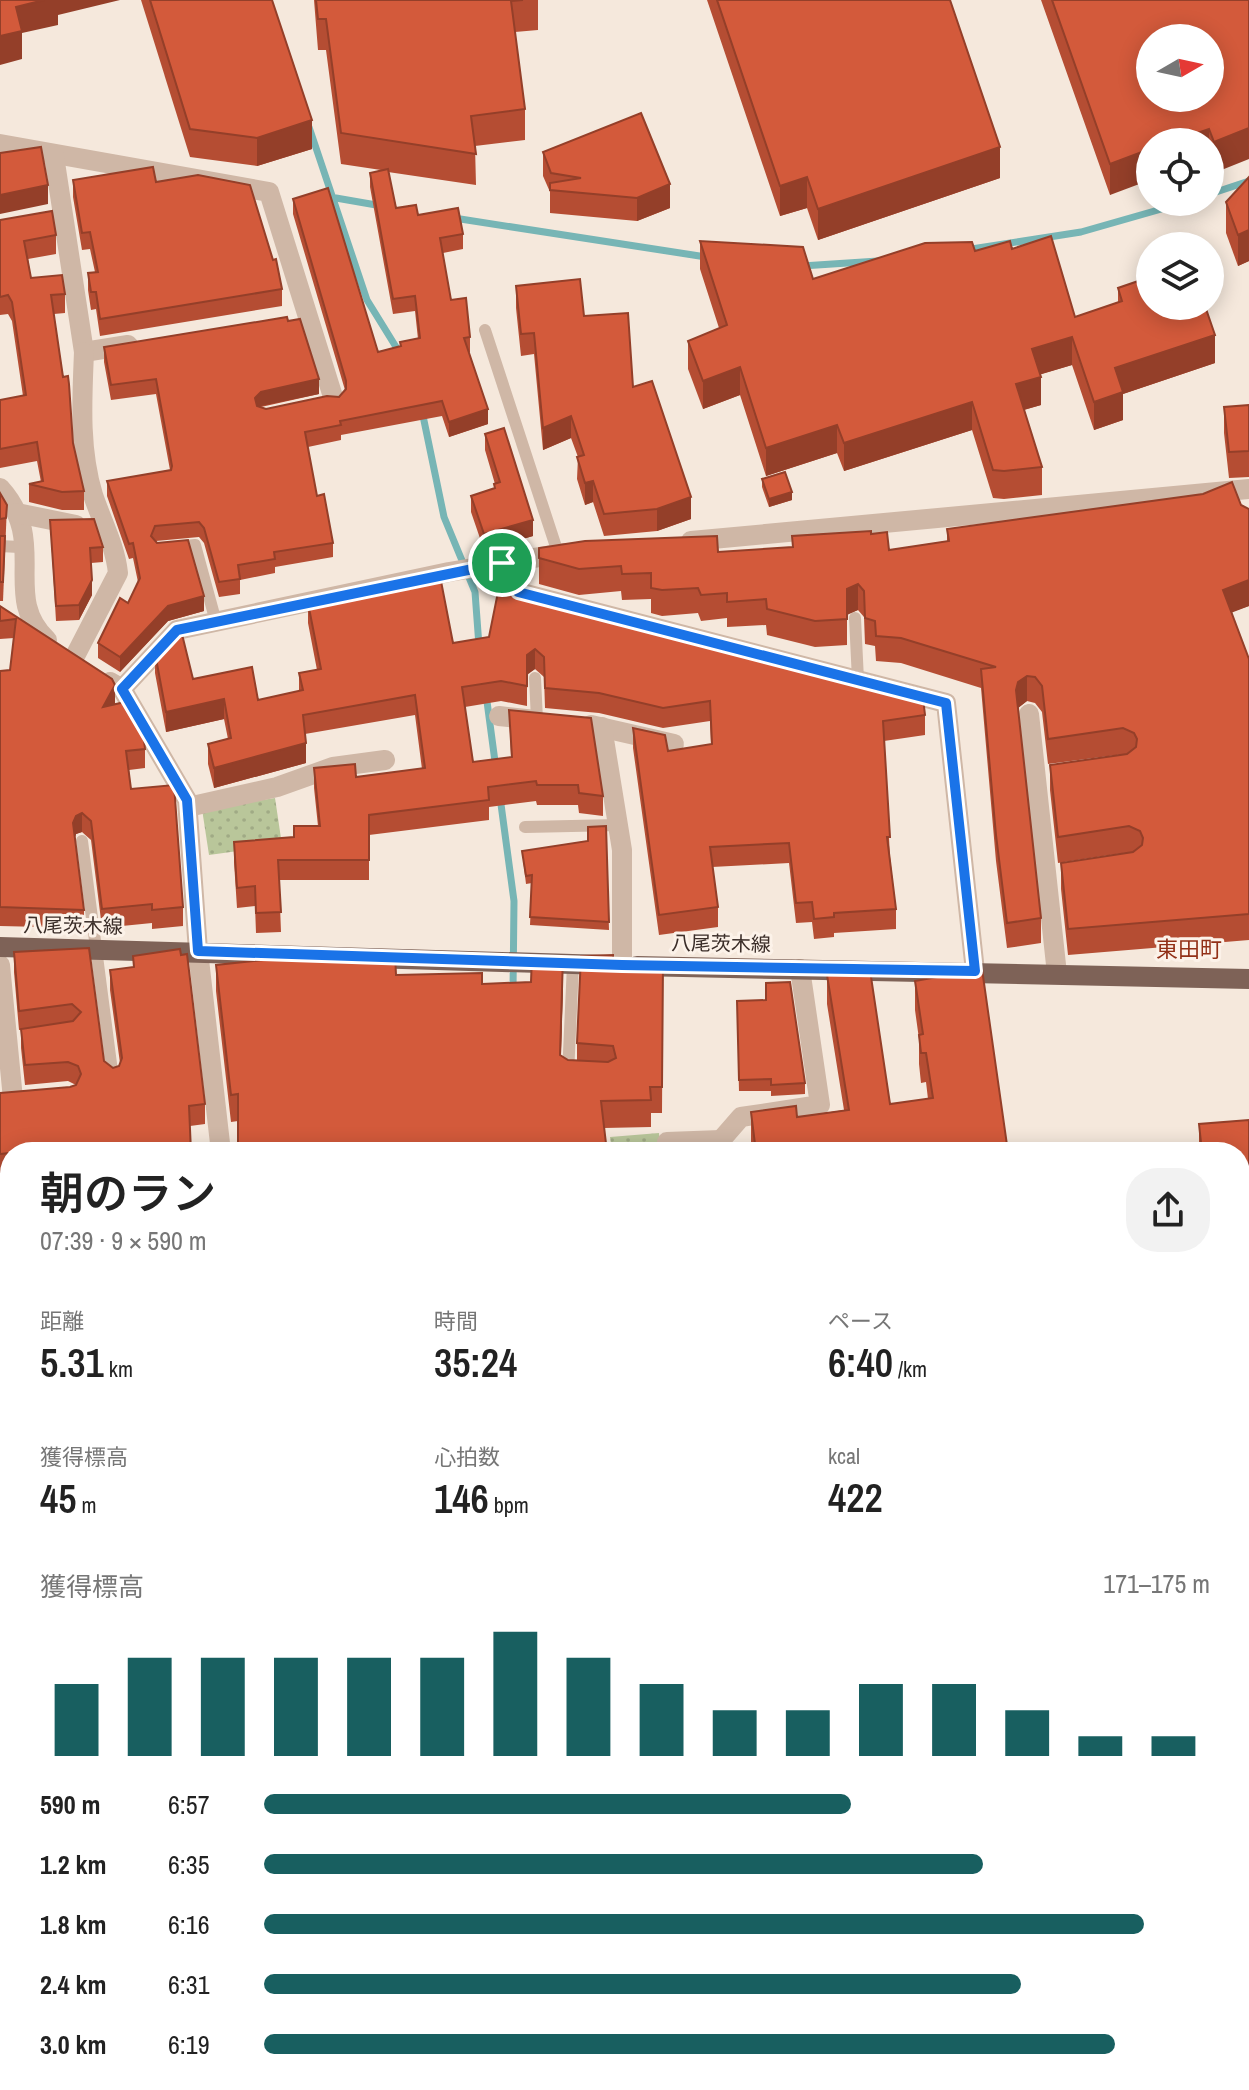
<!DOCTYPE html>
<html lang="ja">
<head>
<meta charset="utf-8">
<style>
	body { margin:0; font-family:"Archivo Narrow","Noto Sans JP",sans-serif; background:#f2f2f2; color:#222; height:100vh; display:flex; flex-direction:column; font-size:30px; white-space:nowrap }
	* { box-sizing:border-box; margin:0 }
	p { font-size:26px; color:#767676 }
	.icon { flex:none; width:44px; height:44px; fill:none; stroke:currentColor; stroke-width:2; stroke-linecap:round; stroke-linejoin:round }
	.map { position:relative; flex:1; overflow:hidden }
	.side { position:absolute; left:0px; top:1142px; width:1250px; height:948px; display:flex; flex-direction:column; background:#fff; border-radius:32px 32px 0 0; box-shadow:0 4px 20px #0003 }
	.side>* { flex:none }
	.needle { width:52px; rotate:81deg }
	.buttons { position:absolute; left:1136px; top:24px; display:grid; gap:16px }
	.buttons a { display:grid; place-items:center; width:88px; height:88px; border-radius:50%; background:#fff; box-shadow:0 4px 20px #0003; font-size:40px }
	.pin { position:absolute; display:grid; place-items:center; width:68px; height:68px; color:#fff; margin:-34px; border:4px solid #fff; border-radius:50%; box-shadow:0 2px 8px #0007 }
	.round { display:grid; place-items:center; flex:none; width:84px; height:84px; border-radius:32px; background:#f2f2f2 }
	.summary { display:flex; align-items:center; justify-content:space-between; height:136px; padding:0 40px }
	h1 { font-size:44px; font-weight:600; line-height:60px }
	.metrics { display:grid; grid-template-columns:repeat(3,1fr); gap:12px; height:136px; padding:8px 40px }
	.metrics div { display:grid; align-content:center }
	.metrics b { font-size:40px; font-weight:600 }
	.metrics small { font-size:22px; font-weight:400 }
	.metrics p { font-size:22px }
	.chart { height:224px; padding:16px 40px }
	.chart p { display:flex; justify-content:space-between }
	.chart svg { width:100%; height:144px; margin-top:8px; stroke:#185f60; stroke-width:6 }
	ul { padding:0 40px; list-style:none; font-size:26px }
	li { display:grid; grid-template-columns:128px 96px 1fr; align-items:center; height:60px }
	li i { height:20px; border-radius:10px; background:#185f60 }
	.map>svg:first-child { display:block }
	.park { fill:url(#park-dots) }
	.water { fill:#77b5b5 }
	.lines { fill:none; stroke-linecap:round; stroke-linejoin:round }
	.stream { stroke:#77b5b5; stroke-width:7 }
	.service { stroke:#cfb7a6; stroke-width:12 }
	.minor { stroke:#cfb7a6; stroke-width:20 }
	.tertiary { stroke:#cfb7a6; stroke-width:20 }
	.primary { stroke:#7e6257; stroke-width:20 }
	.wall { fill:#b54d33 }
	.shaded-wall { fill:#943f29 }
	.building { fill:#d35a3b; stroke:#943f29; stroke-width:2; fill-rule:evenodd }
	.route-casing { stroke:#fff; stroke-width:16 }
	.route { stroke:#1a73e8; stroke-width:10 }
	.labels { text-anchor:middle; dominant-baseline:central; stroke-width:6; stroke-linejoin:round; paint-order:stroke }
	.street-label { font-size:20px; fill:#3a2d28; stroke:#fcf2e9 }
	.neighbourhood-label { font-size:22px; fill:#923017; stroke:#fcf2e9 }
</style>
</head>
<body>
<div class="map">
<svg width="1249" height="2090" viewBox="0 0 1249 2090">
	<defs>
		<pattern id="park-dots" width="8" height="8" patternUnits="userSpaceOnUse" patternTransform="scale(2)"><rect width="8" height="8" fill="#b9c69a"/><path d="M2 2h.1M6 6h.1" fill="none" stroke="#a0aa85" stroke-width="1.8" stroke-linecap="round"/></pattern>
	</defs>
	<rect width="100%" height="100%" fill="#f5e8dc"/>
	<!-- park -->
	<g class="park">
		<path d="M275 798 282 845 209 855 202 809Z"/>
		<path d="M659 1133 660 1152H612L610 1137Z"/>
	</g>
	<!-- water -->
	<g class="water">
		<path d="M0 1491H10V1539L0 1540Z"/>
		<path d="M1240 1864 1249 1868V1920L1240 1917Z"/>
		<path d="M10 1903V1948L0 1950V1904Z"/>
	</g>
	<g class="lines">
		<!-- stream -->
		<g class="stream">
			<path d="M309 127 367 300 401 355"/>
			<path d="M1210 194 1249 181"/>
			<path d="M336 198 382 206"/>
			<path d="M454 218 706 257"/>
			<path d="M965 250 1081 232 1186 202"/>
			<path d="M802 266 878 261"/>
			<path d="M422 411 444 517 475 592 479 646"/>
			<path d="M486 694 496 769"/>
			<path d="M500 797 514 901 513 991"/>
			<path d="M479 2080 481 2090"/>
		</g>
		<!-- service -->
		<g class="service">
			<path d="M485 330 558 553"/>
			<path d="M0 546 19 547"/>
			<path d="M175 547 195 545 216 622"/>
			<path d="M855 618 858 680"/>
			<path d="M535 678 537 720"/>
			<path d="M525 827 618 825"/>
			<path d="M82 841 113 1079"/>
			<path d="M568 1075 573 964"/>
			<path d="M1240 1772 1249 1724"/>
			<path d="M49 2080 51 2090"/>
			<path d="M60 2090 114 2080"/>
		</g>
		<!-- minor -->
		<g class="minor">
			<path d="M0 144 269 192 334 400"/>
			<path d="M54 156 84 352 128 345"/>
			<path d="M0 488C50 543 0 596 47 640"/>
			<path d="M17 513 76 525"/>
			<path d="M691 541 1249 489"/>
			<path d="M502 563 518 592 946 703 975 971"/>
			<path d="M74 658 118 573C115 545 102 522 93 495 79 449 82 400 84 352"/>
			<path d="M110 682 122 689 187 800 198 951 221 1152"/>
			<path d="M122 689 177 630 449 572 564 553"/>
			<path d="M1029 714 1057 974"/>
			<path d="M499 716 535 720"/>
			<path d="M591 725 674 744"/>
			<path d="M602 727 622 850V965"/>
			<path d="M188 807 277 787 333 767 385 760"/>
			<path d="M0 965 13 1099"/>
			<path d="M721 1140 741 1117 820 1105 800 969"/>
			<path d="M667 1142 721 1140 722 1150"/>
			<path d="M0 1358 10 1356"/>
			<path d="M456 2080 458 2090"/>
			<path d="M857 2080 864 2090"/>
			<path d="M1189 2090 1197 2080"/>
		</g>
		<!-- tertiary -->
		<g class="tertiary">
			<path d="M0 1290 10 1318"/>
			<path d="M1240 1715H1249"/>
		</g>
		<!-- primary -->
		<g class="primary">
			<path d="M0 947 605 965"/>
			<path d="M637 966 1249 979"/>
		</g>
	</g>
	<!-- wall -->
	<g class="wall">
		<path d="M141 0H272L312 149 257 166 190 157Z"/>
		<path d="M314 0H538V30L515 32 525 109V140L475 146 476 185 388 172 396 208 418 215 463 234V249L443 253 451 300 470 337V352H469L488 424 449 437 442 416 341 435V440L308 447 317 496 333 543V557L275 567V573L240 580V594L219 597 204 543 199 537 156 541 204 611 168 621 120 672 98 658V643L128 603 138 582 133 558 129 559 107 496V481L170 470 156 394 111 400 104 362V347L288 321 319 394 261 407 266 409 339 397 345 390 293 214V199L378 352 400 346V342L418 339 415 311 393 314 370 187V173L381 170 341 164 326 50H318Z"/>
		<path d="M707 0H950L1000 178 818 240 807 208 780 216Z"/>
		<path d="M1041 0H1249L1214 173 1210 163V142H1150L1110 195Z"/>
		<path d="M543 152 670 208 637 221 550 213V192L543 176Z"/>
		<path d="M1249 177V261L1238 266 1226 233V202Z"/>
		<path d="M73 180 156 182 282 289V306L100 336 96 309 91 310 88 290V273L95 272 90 249 82 250 73 197Z"/>
		<path d="M0 220 56 235V254L28 259 31 278 65 294V313L54 314 73 443 84 491V510H62L29 502V484L41 482 37 461 0 468V400L23 396 12 321 8 314 0 315Z"/>
		<path d="M700 241 813 279 975 251 1012 249 1075 317 1118 302V288L1215 363 1123 394V420L1094 430 1072 365 1041 374V405L1024 410 1042 467V495L1004 499 993 498 972 430 844 471 837 453 766 476 740 395 703 409 688 369V341L719 328 700 269Z"/>
		<path d="M516 286 584 316 633 387 691 519 657 531 604 536 593 502 585 505 577 479 578 457 571 438 543 450 534 354 521 356 516 308Z"/>
		<path d="M1249 405V503V477L1229 478 1224 433V407Z"/>
		<path d="M485 434 533 536 484 550 471 512V496L494 489V484H495L485 450Z"/>
		<path d="M762 479 792 500 769 507 762 487Z"/>
		<path d="M0 493 7 505 3 601H0Z"/>
		<path d="M1241 505 1249 509V606L1231 612 1249 659V940L1068 955 1061 889V863L1129 852 1058 863 1050 790V765L1124 754 1048 764 1042 712 1035 703 1027 701 1018 708 1041 918V943L1007 948 996 861 981 688 901 663 876 661 875 646 865 644 864 617 858 610 847 614V645L815 647 767 635 766 625 727 627V618L701 621 698 613 662 616 651 613V599L622 600 621 591 579 595 539 584V548L718 552 792 547V536L871 534 889 550 947 541V529Z"/>
		<path d="M50 520 103 547V562L91 563 92 595 79 620 56 621Z"/>
		<path d="M308 603 453 643 489 637 876 689 925 715V735L884 741 890 857 896 909V929L834 933V937L814 939 812 922 796 923 789 863 712 867 718 907V927L659 935 633 748V728L668 751 711 744 710 721 663 728 599 713 545 708 544 677 535 669 527 674V706L501 701 465 707 473 762 511 757 509 710 603 796V816L579 813 578 805H537L536 801 489 807V820L369 835V880H279L281 932 256 933 255 906 237 908 234 862V842L294 837 318 826 314 788V768L356 777 422 769 415 715 305 734 306 763 214 788 208 764V744L228 739 224 719 166 732 155 673V653L193 679 258 700 299 691V673L317 670 308 623Z"/>
		<path d="M0 606 115 703 145 749V768L129 770 131 789 183 907V926L152 929V923L102 928 91 840 82 832 76 834 75 837 84 910V928L0 926V671L10 670 14 638 0 639Z"/>
		<path d="M606 826 609 930 530 925 532 883 526 884 522 851 588 841Z"/>
		<path d="M89 948 104 1061 113 1068 119 1066 120 1063 110 990V970L133 968V956L205 1104V1124L190 1126 191 1152H10V1172L0 1173V1093L70 1087 76 1085 68 1081 25 1085 21 1048V1030H19L14 972V952Z"/>
		<path d="M613 964H663L662 1113H651V1127L604 1128 607 1152H238V1121L231 1122 216 991V965L396 975 482 984 563 983 561 1055 568 1060 577 1061V1043Z"/>
		<path d="M827 975 890 1104 928 1099 926 1082 921 1083 919 1064V1039L915 1010V981L1008 1152H752L751 1142V1112L797 1117 844 1110 827 1004Z"/>
		<path d="M737 1001 805 1083V1094L771 1096V1091H739Z"/>
		<path d="M1249 1120V1696H1240V1152H1199V1124Z"/>
		<path d="M0 1372 6 1385 10 1384V1466H0Z"/>
		<path d="M10 1557V1683L0 1684V1558Z"/>
		<path d="M10 1714V1811L0 1813V1718H3Z"/>
		<path d="M1249 1750V1850L1240 1848V1764L1246 1762Z"/>
		<path d="M10 1820V1866L0 1867V1822Z"/>
		<path d="M1249 1935V2008L1245 2006Z"/>
		<path d="M10 1964V2057L0 2058V1966Z"/>
		<path d="M255 2080H446L448 2090H256Z"/>
		<path d="M741 2080H832L840 2090H741Z"/>
		<path d="M1009 2080H1112L1104 2088 1105 2090H1019Z"/>
		<path d="M1136 2080H1169L1161 2090H1148Z"/>
	</g>
	<!-- shaded-wall -->
	<g class="shaded-wall">
		<path d="M44 0H120L58 15V25L22 33V59L0 65V36L16 7Z"/>
		<path d="M312 120V149L257 166V138Z"/>
		<path d="M1249 128V159L1214 173V142Z"/>
		<path d="M1209 129V142H1171Z"/>
		<path d="M1000 147V178L818 240V209Z"/>
		<path d="M1150 149V180L1110 195V164Z"/>
		<path d="M807 177V208L780 216V186Z"/>
		<path d="M670 184V208L637 221V198Z"/>
		<path d="M48 185V204L0 214V195Z"/>
		<path d="M1249 230V261L1238 266V235Z"/>
		<path d="M1215 335V363L1123 394V420L1094 430V402L1115 368Z"/>
		<path d="M1072 337V365L1032 377V349Z"/>
		<path d="M740 367V395L703 409V381Z"/>
		<path d="M1041 377V405L1016 412V384Z"/>
		<path d="M319 379V394L261 406 255 413V398L261 392Z"/>
		<path d="M972 402V430L844 471V443Z"/>
		<path d="M488 409V424L449 437V422Z"/>
		<path d="M571 416V438L543 450V428Z"/>
		<path d="M837 425V453L766 476V448Z"/>
		<path d="M593 481V502L585 505V483Z"/>
		<path d="M792 492V500L769 507V499Z"/>
		<path d="M691 497V519L657 531V509Z"/>
		<path d="M533 520V536L484 550V534Z"/>
		<path d="M92 580V595L79 620V605Z"/>
		<path d="M1249 580V606L1223 616V590Z"/>
		<path d="M858 584V610L847 615V589Z"/>
		<path d="M204 596V611L168 621 120 672V657L168 606Z"/>
		<path d="M535 649V669L527 675V655Z"/>
		<path d="M1027 676V701L1018 708 1016 690 1018 682Z"/>
		<path d="M115 685V703L103 726V707Z"/>
		<path d="M224 699V719L166 732V712Z"/>
		<path d="M306 743V763L214 788V768Z"/>
		<path d="M82 813V832L76 834 73 842V823L76 816Z"/>
		<path d="M563 956V983L560 1081V1055Z"/>
		<path d="M8 1797V1810L0 1813V1799Z"/>
		<path d="M991 2080H1008L996 2090H980Z"/>
		<path d="M1098 2080H1112L1102 2090 1096 2081Z"/>
		<path d="M1157 2080H1169L1161 2090H1156V2082Z"/>
	</g>
	<!-- building -->
	<g class="building">
		<path d="M0 0H44L16 7 22 31 0 36Z"/>
		<path d="M150 0H272L312 120 257 138 190 129Z"/>
		<path d="M316 0H523L511 1 525 109 471 116 476 154 341 133 326 19H318Z"/>
		<path d="M717 0H950L1000 147 818 209 807 177 780 186Z"/>
		<path d="M1052 0H1249V128L1214 142 1209 129 1171 142H1150V149L1110 164ZM1150 38H1210V98H1150Z"/>
		<path d="M641 113 670 184 637 198 550 190V183L581 178 551 173 543 152Z"/>
		<path d="M41 147 48 185 0 195V153Z"/>
		<path d="M153 167 156 182 198 175 250 185 273 260 276 259 282 289 100 319 96 292H91L88 273 98 272 90 232 82 233 73 180Z"/>
		<path d="M388 169 396 208 416 205 418 215 458 208 463 234 440 238 451 300 466 298 470 337 464 338 488 409 449 422 442 401 340 421 341 425 305 432 317 496 324 494 333 543 274 552 275 559 238 565 240 579 219 582 204 528 199 522 155 526 151 536 157 543 188 540 204 596 168 606 120 657 98 643 120 598 128 603 140 578 133 543 129 544 107 481 171 470 172 466 156 379 111 385 104 347 287 317 288 321 300 319 319 379 261 392 255 398 257 406 266 409 327 396 339 397 346 389V381L293 199 328 188 378 352 401 346 400 342 420 338 415 296 393 299 370 173Z"/>
		<path d="M1249 177V230L1238 235 1226 202Z"/>
		<path d="M52 211 56 235 24 241 31 278 62 275 65 294 51 295 63 377 68 376 69 384 73 443 84 491 62 492 29 484 43 481 37 442 0 449V400L26 395 12 302 8 295 0 297V220Z"/>
		<path d="M1051 236 1075 317 1122 301 1118 288 1150 277V306H1205L1215 335 1115 368 1123 392 1094 402 1072 337 1032 349 1041 377 1016 384 1042 467 1004 471 993 470 972 402 844 443 837 425 766 448 740 367 703 381 688 341 727 325 700 241 803 247 813 279 925 243 972 242 975 251 1010 241 1012 249Z"/>
		<path d="M580 279 584 316 628 313 633 387 652 381 691 497 657 509 604 514 593 481 585 483 577 457 584 455 571 416 543 428 534 333 521 334 516 286Z"/>
		<path d="M1249 405V451L1229 452 1224 407Z"/>
		<path d="M504 428 533 520 484 534 471 496 495 488 494 484 500 482 485 434Z"/>
		<path d="M785 472 792 492 769 499 762 479Z"/>
		<path d="M1232 482 1241 505 1249 509V580L1223 590 1249 659V914L1068 929 1061 863 1133 852 1142 845 1143 838 1140 831 1129 826 1058 837 1050 765 1127 754 1136 747 1137 739 1134 733 1123 728 1048 739 1042 686 1035 677 1027 676 1018 682 1016 690 1041 918 1007 923 996 835 981 669 996 667 901 638 876 636 875 621 865 618 864 591 858 584 847 589V619L815 621 767 609 766 599 727 602V593L701 595 698 588 662 590 651 588V573L622 574 621 566 579 569 539 558V548L585 541 717 536 718 552 793 547 792 536 871 531V534L887 532 889 550 949 541 947 529 1203 494Z"/>
		<path d="M0 493 7 505 6 518 0 519Z"/>
		<path d="M94 519 103 547 90 548 92 580 79 605 56 606 50 520Z"/>
		<path d="M0 536H5L3 582H0Z"/>
		<path d="M440 576 453 643 489 637 498 592 828 672 829 668 853 672 876 678 874 689 903 685 922 690 925 715 883 721 890 837H887L896 909 834 913V917L814 919 812 902 796 903 789 843 710 847 718 907 659 915 633 728 665 735 668 751 712 744 710 701 663 708 599 693 545 688 544 657 535 649 527 655V686L501 681 462 687 473 762 512 757 509 710 591 718 603 796 579 793 578 785H537L536 781 488 787 489 800 369 815V860H278L281 912 256 913 255 886 237 888 234 842 294 837V826H320L314 768 355 764 356 777 425 768 415 695 303 715 306 743 214 768 208 744 231 738 224 699 166 712 155 653 180 626 193 679 252 667 258 700 303 690 299 673 321 669 308 603Z"/>
		<path d="M0 606 112 679 115 685 103 707 125 702 143 731 145 749 126 751 131 789 174 785 183 907 152 910V904L102 909 91 821 82 813 76 816 73 823 84 910 0 907V671L10 670 16 619 0 621Z"/>
		<path d="M606 826 609 922 530 917 532 875 526 876 522 851 588 841V827Z"/>
		<path d="M89 948 104 1061 113 1068 119 1066 122 1058 110 970 134 967 133 956 180 949 181 955 187 954 205 1104 189 1106 191 1152H56V1148L0 1154V1093L70 1087 76 1085 81 1074 78 1066 68 1062 25 1065 21 1029 73 1021 81 1012 72 1004 19 1011 14 952Z"/>
		<path d="M395 954 396 975 482 973V984L531 982 532 956H563L560 1055 568 1060 608 1062 616 1058 613 1046 577 1043 581 956 613 955V964H663L662 1087H650L651 1100 601 1101 607 1152H521L520 1149 500 1152H238V1094L231 1095 216 965 299 956Z"/>
		<path d="M982 969 1008 1152H756L751 1112 796 1106 797 1117 849 1110 827 975 870 970 890 1104 933 1098 926 1053H921L919 1035 923 1034 915 981Z"/>
		<path d="M790 982 805 1083 771 1085V1079L739 1080 737 1001 766 1000V983Z"/>
		<path d="M1249 1120V1666L1240 1667V1152H1202L1199 1124Z"/>
		<path d="M2 1371 6 1385 10 1384V1446H0V1372Z"/>
		<path d="M10 1557V1669L0 1670V1558Z"/>
		<path d="M10 1714V1797L0 1799V1718H3Z"/>
		<path d="M1249 1750V1833L1240 1831 1241 1815H1240V1764L1246 1762Z"/>
		<path d="M10 1820V1853L0 1854V1822Z"/>
		<path d="M1249 1935V1993L1245 1992Z"/>
		<path d="M10 1964V2041L0 2042V1966Z"/>
		<path d="M1249 2034V2090H1198L1206 2080H1240V2051L1242 2035Z"/>
		<path d="M10 2058V2080H35L36 2090H0V2059Z"/>
		<path d="M92 2080H110L112 2088 140 2083 141 2090H71L70 2085Z"/>
		<path d="M229 2080H234L237 2090H192Z"/>
		<path d="M256 2080H345L256 2085Z"/>
		<path d="M389 2080H446L448 2090H389Z"/>
		<path d="M745 2080H832L840 2090H753Z"/>
		<path d="M902 2080H991L980 2090H903L897 2084Z"/>
		<path d="M1023 2080H1098L1096 2081 1105 2090H1033Z"/>
	</g>
	<g class="lines">
		<!-- route casing -->
		<g class="route-casing">
			<path id="route" d="M502 563 518 592 946 703 975 971 622 965 198 951 187 800 122 689 177 630Z"/>
		</g>
		<!-- route -->
		<use href="#route" class="route"/>
	</g>
	<g class="labels">
		<!-- street labels -->
		<g class="street-label">
			<text transform="translate(73 925) rotate(1)">八尾茨木線</text>
			<text transform="translate(721 943) rotate(1)">八尾茨木線</text>
		</g>
		<!-- neighbourhood labels -->
		<g class="neighbourhood-label">
			<text x="1189" y="949">東田町</text>
		</g>
	</g>
</svg>
<div class="buttons">
<a><svg class="needle" viewBox="-14 -14 28 28"><path d="M0-13l5 13h-10z" fill="#e53935"/><path d="M0 13l5-13h-10z" fill="#767676"/></svg></a>
<a><svg class="icon" aria-label="locate" viewBox="0 0 24 24"><circle cx="12" cy="12" r="6"/><path d="M12 2v4M12 18v4M2 12h4M18 12h4"/></svg></a>
<a><svg class="icon" aria-label="layers" viewBox="0 0 24 24"><path d="M12 4l9 5-9 5-9-5zM3 14l9 5 9-5"/></svg></a>
</div>
<div class="pin" style="left:502px;top:563px;background:#1e9e55"><svg class="icon" aria-label="arrive" viewBox="0 0 24 24"><path d="M6 21V4h12l-3 4 3 4H6"/></svg></div>
<section class="side">
<div class="summary"><div><h1>朝のラン</h1><p>07:39 · 9 × 590 m</p></div><a class="round"><svg class="icon" aria-label="share" viewBox="0 0 24 24"><path d="M12 15V3M7 8l5-5 5 5M5 13v7h14v-7"/></svg></a></div>
<div class="metrics">
<div><p>距離</p><b>5.31<small> km</small></b></div>
<div><p>時間</p><b>35:24</b></div>
<div><p>ペース</p><b>6:40<small> /km</small></b></div>
</div>
<div class="metrics">
<div><p>獲得標高</p><b>45<small> m</small></b></div>
<div><p>心拍数</p><b>146<small> bpm</small></b></div>
<div><p>kcal</p><b>422</b></div>
</div>
<div class="chart"><p><span>獲得標高</span>171–175 m</p>
<svg viewBox="0 0 160 44" preserveAspectRatio="none"><path d="M5 44V22M15 44V14M25 44V14M35 44V14M45 44V14M55 44V14M65 44V6M75 44V14M85 44V22M95 44V30M105 44V30M115 44V22M125 44V22M135 44V30M145 44V38M155 44V38"/></svg>
</div>
<ul>
<li><b>590 m</b>6:57<i style="width:62%"></i></li>
<li><b>1.2 km</b>6:35<i style="width:76%"></i></li>
<li><b>1.8 km</b>6:16<i style="width:93%"></i></li>
<li><b>2.4 km</b>6:31<i style="width:80%"></i></li>
<li><b>3.0 km</b>6:19<i style="width:90%"></i></li>
</ul>
</section>
</div>
</body>
</html>
